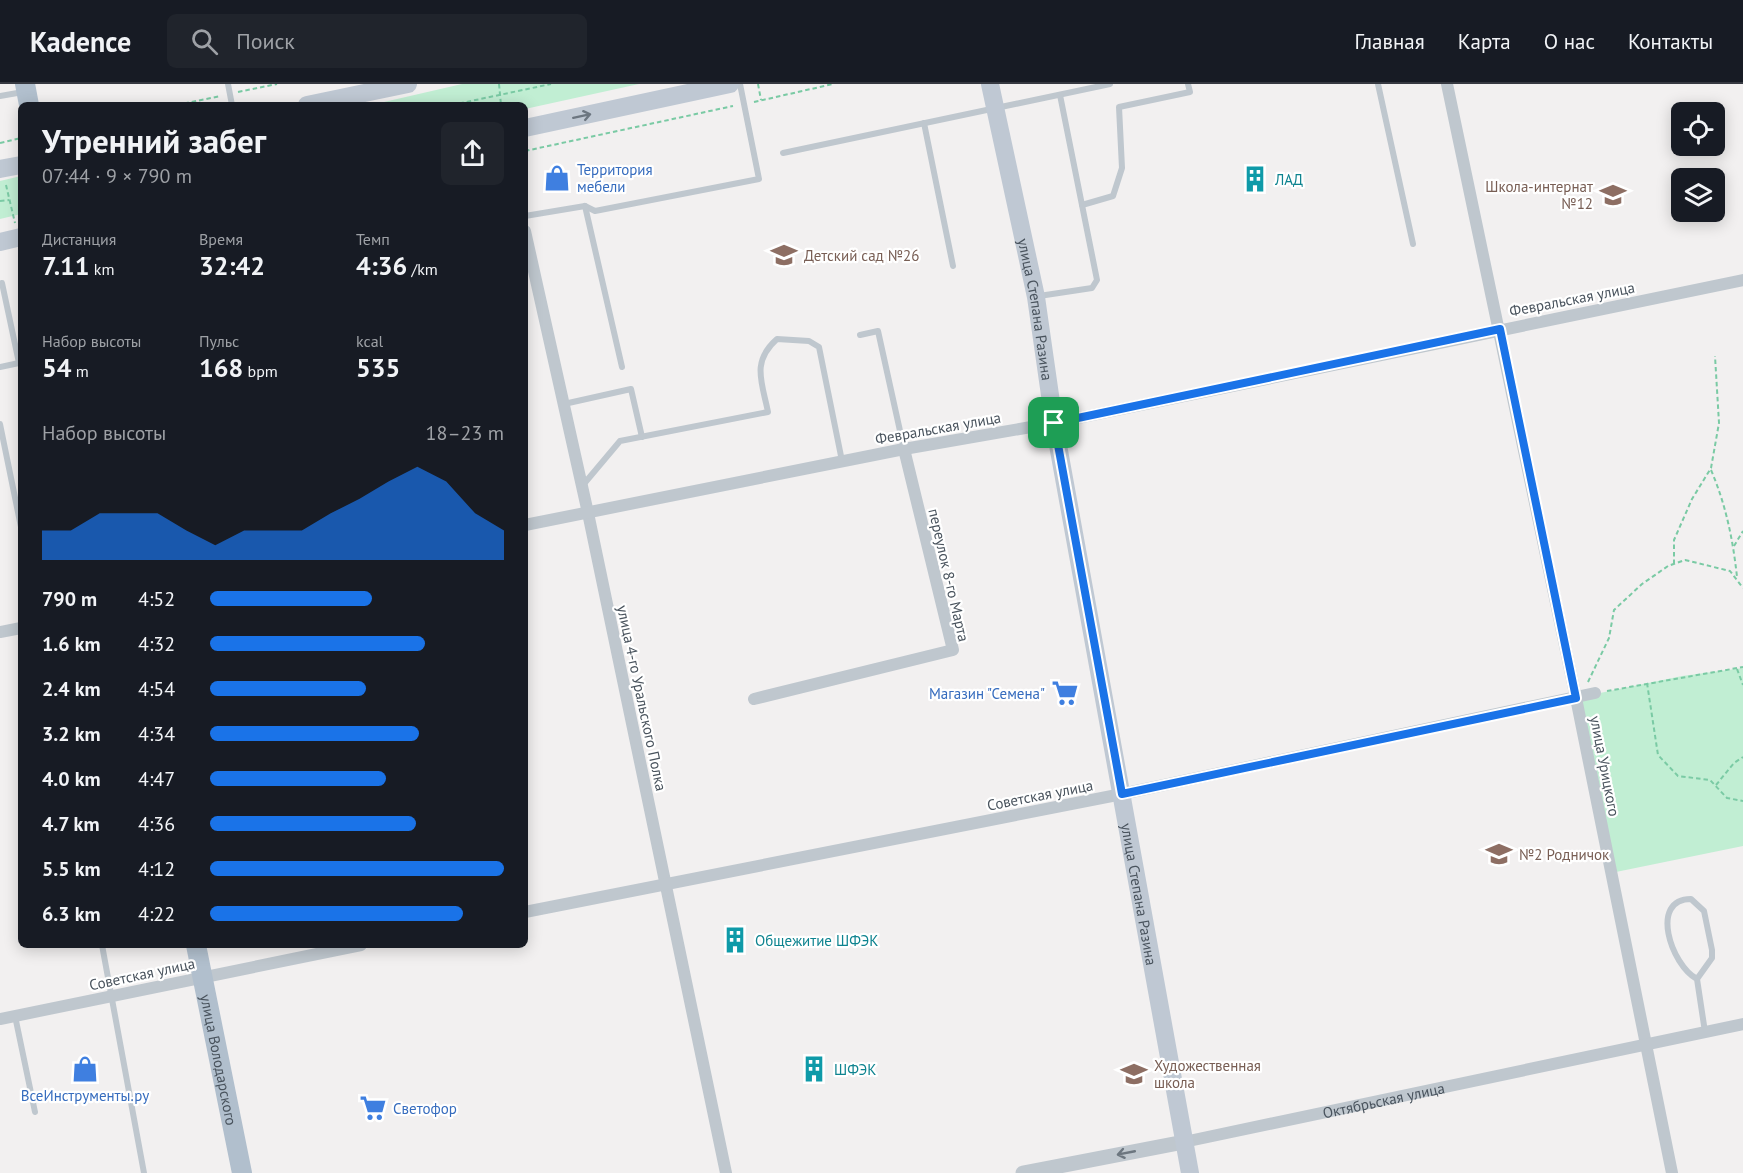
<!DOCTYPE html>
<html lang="ru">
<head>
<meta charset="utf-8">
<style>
	body { margin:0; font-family:"PT Sans",sans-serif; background:#20242c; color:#f1f3f6; height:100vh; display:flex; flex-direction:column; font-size:22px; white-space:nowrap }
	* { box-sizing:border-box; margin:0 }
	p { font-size:20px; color:#9ea1a6 }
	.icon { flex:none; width:33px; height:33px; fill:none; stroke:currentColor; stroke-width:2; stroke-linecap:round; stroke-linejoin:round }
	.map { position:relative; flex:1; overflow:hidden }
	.panel { position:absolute; left:18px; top:18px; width:510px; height:846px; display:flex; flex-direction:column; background:#171b24; border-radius:9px; box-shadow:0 3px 15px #0003 }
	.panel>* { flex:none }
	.buttons { position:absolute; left:1671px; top:18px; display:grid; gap:12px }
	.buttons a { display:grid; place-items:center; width:54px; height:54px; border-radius:9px; background:#171b24; box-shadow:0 3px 15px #0003; font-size:30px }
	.pin { position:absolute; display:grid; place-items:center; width:51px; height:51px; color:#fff; margin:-26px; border-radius:12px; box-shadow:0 3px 9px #0006 }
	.round { display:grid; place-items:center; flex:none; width:63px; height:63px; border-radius:9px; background:#20242c }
	.headline { display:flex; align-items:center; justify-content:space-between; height:102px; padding:0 24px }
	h1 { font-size:33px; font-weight:700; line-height:45px }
	.figures { display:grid; grid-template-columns:repeat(3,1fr); gap:9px; height:102px; padding:6px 24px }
	.figures div { display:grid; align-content:center }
	.figures b { font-size:26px; font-weight:700 }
	.figures small { font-size:16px; font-weight:400 }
	.figures p { font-size:16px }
	.chart { height:168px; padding:12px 24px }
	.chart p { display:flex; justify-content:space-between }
	.chart svg { width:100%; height:108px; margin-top:6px; fill:#1a73e8; opacity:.7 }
	ul { padding:0 24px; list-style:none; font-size:20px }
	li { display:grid; grid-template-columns:96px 72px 1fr; align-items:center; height:45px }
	li i { height:15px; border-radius:8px; background:#1a73e8 }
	header { display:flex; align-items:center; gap:36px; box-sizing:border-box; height:84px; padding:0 30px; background:#171b24; border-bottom:2px solid #363941 }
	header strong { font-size:28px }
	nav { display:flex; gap:33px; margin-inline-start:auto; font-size:21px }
	.search { width:420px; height:54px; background:#20242c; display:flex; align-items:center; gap:15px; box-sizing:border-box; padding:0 21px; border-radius:9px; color:#9ea1a6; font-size:22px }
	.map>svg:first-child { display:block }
	.green { fill:#c1eed3 }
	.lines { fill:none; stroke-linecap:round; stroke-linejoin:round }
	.path { stroke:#7acaa4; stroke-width:2; stroke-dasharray:4.5 3; stroke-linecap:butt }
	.service { stroke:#bfc7ce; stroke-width:6 }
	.minor { stroke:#bfc7ce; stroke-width:12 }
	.tertiary { stroke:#bfc7ce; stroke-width:15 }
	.secondary { stroke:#bfc8d3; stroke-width:18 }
	.primary { stroke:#b1bfcd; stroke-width:20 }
	.oneway { stroke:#6c7680 }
	.oneway2 { stroke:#6c767f }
	.route-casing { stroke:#fff; stroke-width:12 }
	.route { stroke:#1a73e8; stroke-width:8 }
	.labels { text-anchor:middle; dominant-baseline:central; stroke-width:4.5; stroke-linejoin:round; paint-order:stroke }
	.shop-label { font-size:15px; fill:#366cbe; stroke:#fff; text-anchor:start }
	.culture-label { font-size:15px; fill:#0d838f; stroke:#fff; text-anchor:start }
	.education-label { font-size:15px; fill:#785e54; stroke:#fff; text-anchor:start }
	.street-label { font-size:15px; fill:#49535d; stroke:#fff }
</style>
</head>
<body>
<header>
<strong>Kadence</strong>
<div class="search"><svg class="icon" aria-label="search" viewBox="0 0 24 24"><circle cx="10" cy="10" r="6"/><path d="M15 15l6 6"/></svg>Поиск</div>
<nav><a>Главная</a><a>Карта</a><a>О нас</a><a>Контакты</a></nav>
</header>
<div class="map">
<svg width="1743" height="1089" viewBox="0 0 1743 1089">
	<rect width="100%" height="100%" fill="#f2f0f0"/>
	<!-- green -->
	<g class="green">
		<path d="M462 0H639L525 25V21H371Z"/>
		<path d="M21 92V130L0 135V97Z"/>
		<path d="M1743 584V762L1611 789 1576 614 1682 592Z"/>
	</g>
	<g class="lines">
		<!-- path -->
		<g class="path">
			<path d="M499 0 501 21"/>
			<path d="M758 0 761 16"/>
			<path d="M238 8 277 0"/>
			<path d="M754 18 833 0"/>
			<path d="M177 21 221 12"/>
			<path d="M452 21 551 0"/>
			<path d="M0 59 21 54"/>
			<path d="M525 67 733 22"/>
			<path d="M6 101 15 139"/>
			<path d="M0 117 9 116"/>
			<path d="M1711 386C1726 421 1733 456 1737 493"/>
			<path d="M1734 462 1743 447"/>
			<path d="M1674 480V456L1692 415 1711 384 1719 339 1715 272"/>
			<path d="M1737 585 1743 601"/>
			<path d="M1588 598 1609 554 1614 526 1642 500 1668 482 1685 476 1730 487 1743 504"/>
			<path d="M1647 599 1658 671 1678 692 1710 696 1727 714 1743 717"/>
			<path d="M1607 607 1743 583"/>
			<path d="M1716 701 1734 679 1743 673"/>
		</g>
		<!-- service -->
		<g class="service">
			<path d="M228 0 232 21"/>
			<path d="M1378 0 1413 160"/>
			<path d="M0 12 23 8"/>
			<path d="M924 39 953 182"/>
			<path d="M783 69 1110 0"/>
			<path d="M1082 121 1113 112 1122 84 1119 23 1190 8 1188 0"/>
			<path d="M585 122 595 127 759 95 740 0"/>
			<path d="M525 132 585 122 622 283"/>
			<path d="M2 199 19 279H21"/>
			<path d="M1039 212 1092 204 1097 196 1060 11"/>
			<path d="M860 251 878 247 904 365"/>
			<path d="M0 283 19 279"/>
			<path d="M564 320 631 305 642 353"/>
			<path d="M0 340 21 443"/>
			<path d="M583 401 620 357 768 328C762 298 751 278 777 255L809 257 819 263 842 377"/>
			<path d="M102 861 144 1089"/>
			<path d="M1697 895C1671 881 1649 815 1691 815L1704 827 1712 866V874L1697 895 1705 948"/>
			<path d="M15 932 35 1028"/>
		</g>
		<!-- minor -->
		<g class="minor">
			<path d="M1447 0 1576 614 1672 1089"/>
			<path d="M525 147 588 429 726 1089"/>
			<path d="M525 441 904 365 1054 339 1743 196"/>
			<path d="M0 548 21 544"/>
			<path d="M754 615 953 566 904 365"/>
			<path d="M525 828 1122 710 1595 609"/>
			<path d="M0 935 361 861"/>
			<path id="s1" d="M1184 1058 1743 940"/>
		</g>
		<!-- tertiary -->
		<path class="tertiary" d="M1023 1089 1184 1058"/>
		<!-- secondary -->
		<g class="secondary">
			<path id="s2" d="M990 0 1036 213 1054 339 1190 1089"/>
			<path d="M307 21 408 0"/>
			<path d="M525 44 730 0"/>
			<path d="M0 85 21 81"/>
			<path d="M0 158 21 153"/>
		</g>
		<!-- primary -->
		<g class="primary">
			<path d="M25 0 29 21"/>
			<path id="s3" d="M196 861 242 1089"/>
		</g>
	</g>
	<!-- one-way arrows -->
	<defs><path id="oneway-shaft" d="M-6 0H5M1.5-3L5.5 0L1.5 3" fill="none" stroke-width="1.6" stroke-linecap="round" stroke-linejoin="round" transform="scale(1.5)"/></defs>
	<use class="oneway" href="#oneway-shaft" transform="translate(582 32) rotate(-12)"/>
	<use class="oneway2" href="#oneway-shaft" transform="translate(1126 1069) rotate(169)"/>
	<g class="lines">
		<!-- route casing -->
		<g class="route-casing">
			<path id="route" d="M1500 245 1576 614 1122 710 1054 339Z"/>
		</g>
		<!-- route -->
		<use href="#route" class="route"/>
	</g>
	<!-- icons -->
	<defs>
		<g id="shop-bare" transform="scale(2.07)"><path d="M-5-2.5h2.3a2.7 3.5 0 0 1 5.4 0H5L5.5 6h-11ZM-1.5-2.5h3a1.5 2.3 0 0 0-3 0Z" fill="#3f7fe0" stroke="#fff" stroke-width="2.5" paint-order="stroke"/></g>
		<g id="building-bare" transform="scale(2.07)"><path d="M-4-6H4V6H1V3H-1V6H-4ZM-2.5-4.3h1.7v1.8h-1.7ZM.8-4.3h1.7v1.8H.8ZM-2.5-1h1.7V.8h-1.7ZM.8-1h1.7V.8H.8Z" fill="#0f9aa8" stroke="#fff" stroke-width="2.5" paint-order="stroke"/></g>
		<g id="school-bare" transform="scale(2.07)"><path d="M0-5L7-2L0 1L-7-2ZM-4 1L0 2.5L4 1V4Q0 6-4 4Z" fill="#8d6e63" stroke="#fff" stroke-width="2.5" paint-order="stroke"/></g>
		<g id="supermarket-bare" transform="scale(2.07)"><path d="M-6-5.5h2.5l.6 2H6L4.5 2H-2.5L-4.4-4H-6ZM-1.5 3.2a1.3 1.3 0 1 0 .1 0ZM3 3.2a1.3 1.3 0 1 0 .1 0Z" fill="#3f7fe0" stroke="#fff" stroke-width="2.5" paint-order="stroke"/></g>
	</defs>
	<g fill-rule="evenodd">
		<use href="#shop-bare" x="557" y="94"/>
		<use href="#building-bare" x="1255" y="95"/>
		<use href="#school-bare" x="1613" y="111"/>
		<use href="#school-bare" x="784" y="171"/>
		<use href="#supermarket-bare" x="1065" y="609"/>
		<use href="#school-bare" x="1499" y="770"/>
		<use href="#building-bare" x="735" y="856"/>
		<use href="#shop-bare" x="85" y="985"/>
		<use href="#building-bare" x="814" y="985"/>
		<use href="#school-bare" x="1134" y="990"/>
		<use href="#supermarket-bare" x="373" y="1024"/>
	</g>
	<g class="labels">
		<!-- shop labels -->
		<g class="shop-label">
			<text x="577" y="85">Территория<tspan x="577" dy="17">мебели</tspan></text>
			<text x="1045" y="609" text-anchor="end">Магазин "Семена"</text>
			<text x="85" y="1011" text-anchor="middle">ВсеИнструменты.ру</text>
			<text x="393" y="1024">Светофор</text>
		</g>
		<!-- culture labels -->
		<g class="culture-label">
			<text x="1275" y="95">ЛАД</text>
			<text x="755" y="856">Общежитие ШФЭК</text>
			<text x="834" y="985">ШФЭК</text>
		</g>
		<!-- education labels -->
		<g class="education-label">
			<text x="1593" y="102" text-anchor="end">Школа-интернат<tspan x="1593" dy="17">№12</tspan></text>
			<text x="804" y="171">Детский сад №26</text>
			<text x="1519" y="770">№2 Родничок</text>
			<text x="1154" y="981">Художественная<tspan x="1154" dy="17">школа</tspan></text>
		</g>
		<!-- street labels -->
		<g class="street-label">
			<text transform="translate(1572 215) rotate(-11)">Февральская улица</text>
			<text stroke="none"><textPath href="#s2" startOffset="230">улица Степана Разина</textPath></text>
			<text transform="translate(938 344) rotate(-10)">Февральская улица</text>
			<text transform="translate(949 491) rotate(77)">переулок 8-го Марта</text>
			<text transform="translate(642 614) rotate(78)">улица 4-го Уральского Полка</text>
			<text transform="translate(1605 682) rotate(79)">улица Урицкого</text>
			<text transform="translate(1040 711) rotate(-11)">Советская улица</text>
			<text stroke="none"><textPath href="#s2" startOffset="824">улица Степана Разина</textPath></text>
			<text transform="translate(142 890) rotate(-12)">Советская улица</text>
			<text stroke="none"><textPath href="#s3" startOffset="117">улица Володарского</textPath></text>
			<text stroke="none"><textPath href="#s1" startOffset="204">Октябрьская улица</textPath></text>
		</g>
	</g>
</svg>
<div class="buttons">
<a><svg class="icon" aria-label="locate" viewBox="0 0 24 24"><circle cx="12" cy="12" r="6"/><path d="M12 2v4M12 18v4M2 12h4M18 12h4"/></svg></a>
<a><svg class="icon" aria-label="layers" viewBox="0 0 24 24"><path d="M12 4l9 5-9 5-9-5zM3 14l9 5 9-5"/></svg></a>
</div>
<div class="pin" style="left:1054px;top:339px;background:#1e9e55"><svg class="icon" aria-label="arrive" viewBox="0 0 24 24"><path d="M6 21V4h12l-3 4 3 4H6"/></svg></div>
<section class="panel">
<div class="headline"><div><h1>Утренний забег</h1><p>07:44 · 9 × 790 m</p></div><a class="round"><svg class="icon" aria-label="share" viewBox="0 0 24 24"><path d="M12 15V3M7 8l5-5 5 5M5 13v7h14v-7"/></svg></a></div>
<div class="figures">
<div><p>Дистанция</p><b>7.11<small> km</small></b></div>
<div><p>Время</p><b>32:42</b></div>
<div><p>Темп</p><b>4:36<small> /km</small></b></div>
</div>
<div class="figures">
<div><p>Набор высоты</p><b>54<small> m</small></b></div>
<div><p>Пульс</p><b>168<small> bpm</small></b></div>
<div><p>kcal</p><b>535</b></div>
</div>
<div class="chart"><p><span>Набор высоты</span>18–23 m</p>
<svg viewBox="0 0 160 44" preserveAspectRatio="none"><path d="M0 44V32L10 32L20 25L30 25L40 25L50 32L60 38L70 32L80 32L90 32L100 25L110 19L120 12L130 6L140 12L150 25L160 32V44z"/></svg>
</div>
<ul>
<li><b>790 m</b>4:52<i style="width:55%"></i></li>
<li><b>1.6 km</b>4:32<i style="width:73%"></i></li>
<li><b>2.4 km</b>4:54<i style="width:53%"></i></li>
<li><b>3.2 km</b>4:34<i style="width:71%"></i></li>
<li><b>4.0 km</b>4:47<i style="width:60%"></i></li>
<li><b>4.7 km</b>4:36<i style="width:70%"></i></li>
<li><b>5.5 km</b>4:12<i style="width:100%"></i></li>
<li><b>6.3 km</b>4:22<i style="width:86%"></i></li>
</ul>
</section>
</div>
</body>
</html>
